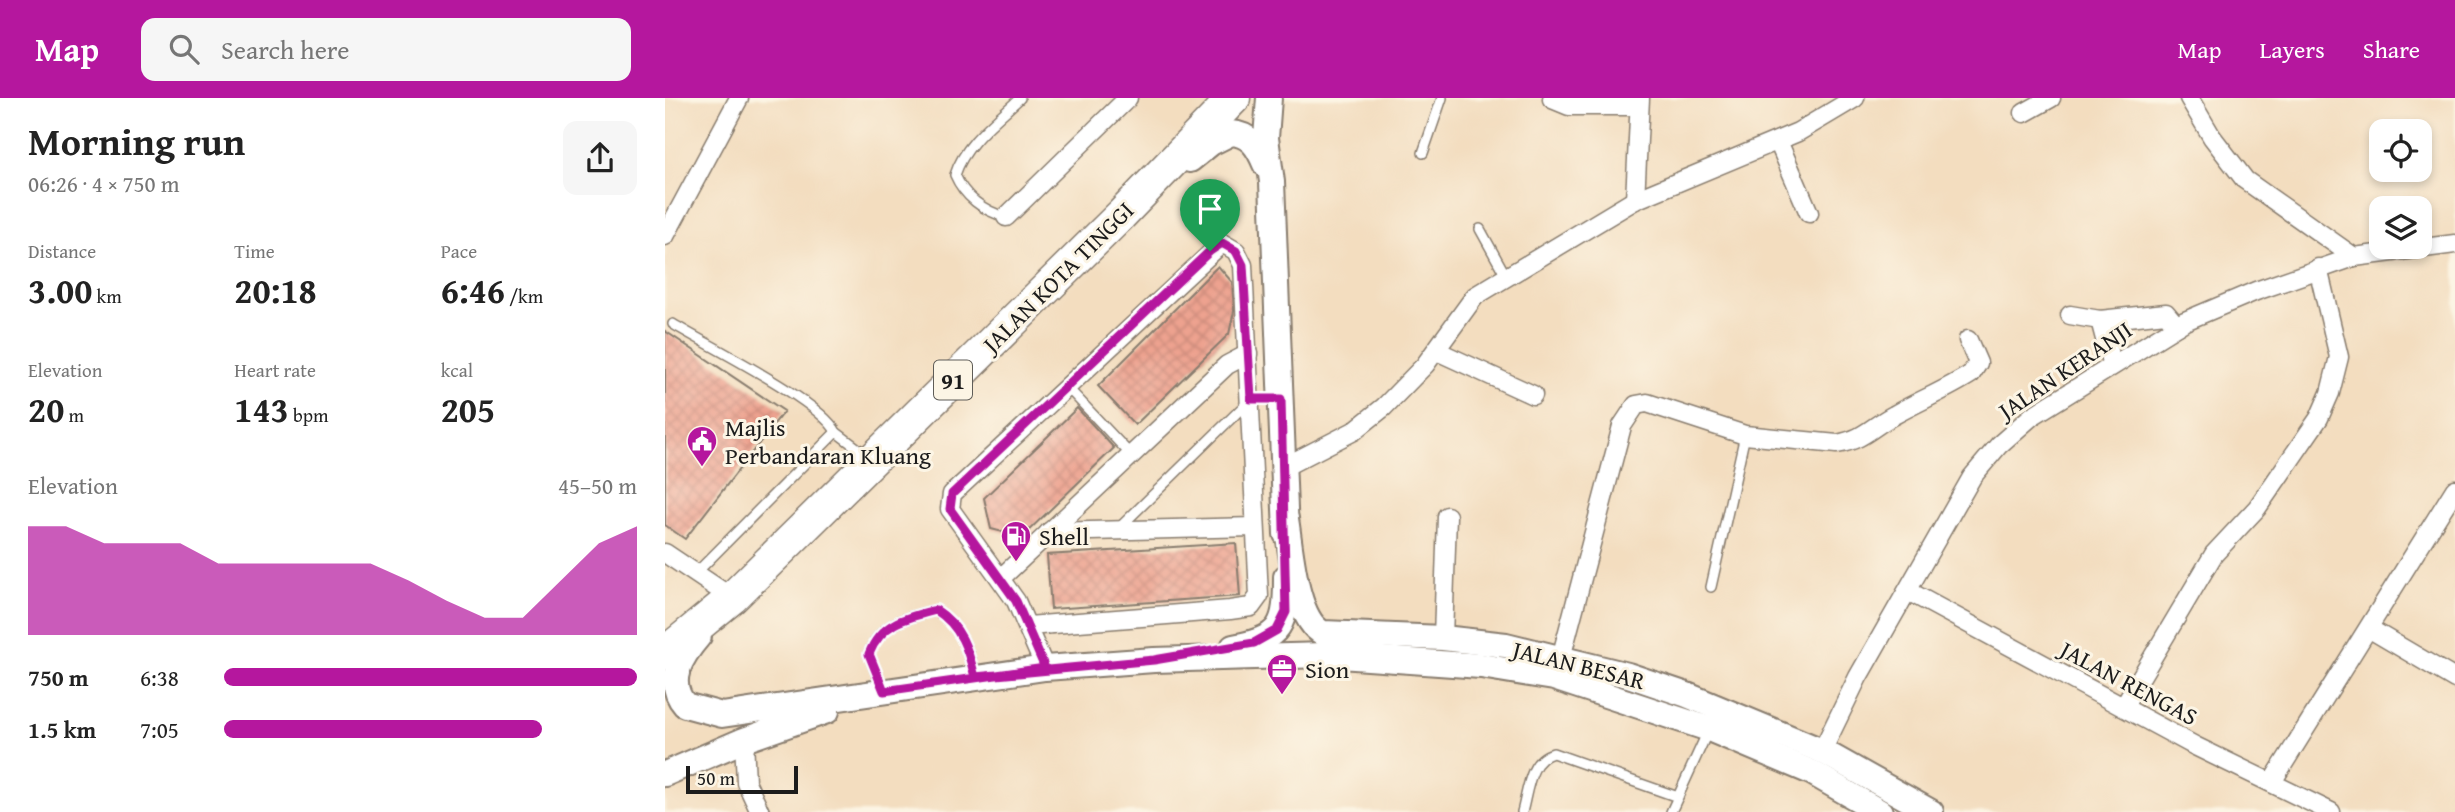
<!DOCTYPE html>
<html lang="en">
<head>
<meta charset="utf-8">
<style>
	body { margin:0; font-family:"Gentium Book Plus",serif; background:#f6f6f6; color:#222; height:100vh; display:flex; flex-direction:column; font-size:26px; white-space:nowrap }
	* { box-sizing:border-box; margin:0 }
	p { font-size:23px; color:#767676 }
	.icon { flex:none; width:38px; height:38px; fill:none; stroke:currentColor; stroke-width:2; stroke-linecap:round; stroke-linejoin:round }
	.map { position:relative; flex:1; overflow:hidden }
	.panel { display:flex; flex-direction:column; background:#fff; width:665px }
	.panel>* { flex:none }
	.fabs { position:absolute; left:1704px; top:21px; display:grid; gap:14px }
	.fabs a { display:grid; place-items:center; width:63px; height:63px; border-radius:14px; background:#fff; box-shadow:0 4px 10px #0003; font-size:35px }
	.scale { position:absolute; left:21px; bottom:18px; width:112px; box-sizing:border-box; padding-left:7px; border:4px solid #1c1c1c; border-top:0; font-size:19px; line-height:24px; white-space:nowrap; color:#1c1c1c; -webkit-text-stroke:5px #fcf5e5; paint-order:stroke }
	.pin { position:absolute; display:grid; place-items:center; width:60px; height:60px; color:#fff; margin:-72px -30px; border-radius:50% 50% 50% 0; rotate:-45deg; box-shadow:0 0 7px #0007 }
	.pin .icon { rotate:45deg }
	.round { display:grid; place-items:center; flex:none; width:74px; height:74px; border-radius:14px; background:#f6f6f6 }
	.overview { display:flex; align-items:center; justify-content:space-between; height:119px; padding:0 28px }
	h1 { font-size:38px; font-weight:700; line-height:52px }
	.metrics { display:grid; grid-template-columns:repeat(3,1fr); gap:10px; height:119px; padding:7px 28px }
	.metrics div { display:grid; align-content:center }
	.metrics b { font-size:35px; font-weight:700 }
	.metrics small { font-size:19px; font-weight:400 }
	.metrics p { font-size:19px }
	.chart { height:196px; padding:14px 28px }
	.chart p { display:flex; justify-content:space-between }
	.chart svg { width:100%; height:126px; margin-top:7px; fill:#b5179e; opacity:.7 }
	ul { padding:0 28px; list-style:none; font-size:23px }
	li { display:grid; grid-template-columns:112px 84px 1fr; align-items:center; height:52px }
	li i { height:18px; border-radius:9px; background:#b5179e }
	header { display:flex; align-items:center; gap:42px; box-sizing:border-box; height:98px; padding:0 35px; background:#b5179e; color:#fff }
	header strong { font-size:33px }
	nav { display:flex; gap:38px; margin-inline-start:auto; font-size:24px }
	.search { width:490px; height:63px; background:#f6f6f6; display:flex; align-items:center; gap:18px; box-sizing:border-box; padding:0 24px; border-radius:14px; color:#767676; font-size:26px }
	main { display:flex; flex:1; min-height:0 }
	.map>svg:first-child { display:block }
	.building { fill:url(#building-cross-hatch) }
	.lines { fill:none; stroke-linecap:round; stroke-linejoin:round }
	.lane-casing { stroke:#887c6e; stroke-width:12 }
	.street-casing { stroke:#887c6e; stroke-width:21 }
	.secondary-casing { stroke:#887c6e; stroke-width:28 }
	.highway-casing { stroke:#887c6e; stroke-width:35 }
	.lane { stroke:#fff; stroke-width:9 }
	.street { stroke:#fff; stroke-width:18 }
	.secondary { stroke:#fff; stroke-width:24 }
	.highway { stroke:#fff; stroke-width:32 }
	.route-casing { stroke:#fff; stroke-width:14 }
	.route { stroke:#b5179e; stroke-width:9 }
	.labels { text-anchor:middle; dominant-baseline:central; stroke-width:6; stroke-linejoin:round; paint-order:stroke }
	.shield { fill:#fcf5e5; stroke:#5f5d58; stroke-width:2 }
	.shield-label { font-size:23px; font-weight:bold; fill:#1c1c1c }
	.street-label { font-size:24px; fill:#1c1c1c; stroke:#fcf5e5 }
	.poi-label { font-size:24px; fill:#1c1c1c; stroke:#fcf5e5; text-anchor:start }
</style>
</head>
<body>
<header>
<strong>Map</strong>
<div class="search"><svg class="icon" aria-label="search" viewBox="0 0 24 24"><circle cx="10" cy="10" r="6"/><path d="M15 15l6 6"/></svg>Search here</div>
<nav><a>Map</a><a>Layers</a><a>Share</a></nav>
</header>
<main>
<section class="panel">
<div class="overview"><div><h1>Morning run</h1><p>06:26 · 4 × 750 m</p></div><a class="round"><svg class="icon" aria-label="share" viewBox="0 0 24 24"><path d="M12 15V3M7 8l5-5 5 5M5 13v7h14v-7"/></svg></a></div>
<div class="metrics">
<div><p>Distance</p><b>3.00<small> km</small></b></div>
<div><p>Time</p><b>20:18</b></div>
<div><p>Pace</p><b>6:46<small> /km</small></b></div>
</div>
<div class="metrics">
<div><p>Elevation</p><b>20<small> m</small></b></div>
<div><p>Heart rate</p><b>143<small> bpm</small></b></div>
<div><p>kcal</p><b>205</b></div>
</div>
<div class="chart"><p><span>Elevation</span>45–50 m</p>
<svg viewBox="0 0 160 44" preserveAspectRatio="none"><path d="M0 44V6L10 6L20 12L30 12L40 12L50 19L60 19L70 19L80 19L90 19L100 25L110 32L120 38L130 38L140 25L150 12L160 6V44z"/></svg>
</div>
<ul>
<li><b>750 m</b>6:38<i style="width:100%"></i></li>
<li><b>1.5 km</b>7:05<i style="width:77%"></i></li>
</ul>
</section>
<div class="map">
<svg width="1790" height="714" viewBox="0 0 1790 714">
	<defs>
		<pattern id="building-cross-hatch" width="8" height="8" patternUnits="userSpaceOnUse" patternTransform="scale(1.75)"><rect width="8" height="8" fill="#eda28f"/><path d="M0 0l8 8M0 8l8-8" fill="none" stroke="#cb8b7b"/></pattern>
	</defs>
	<rect width="100%" height="100%" fill="#fcf5e5"/>
	<filter id="ink" filterUnits="userSpaceOnUse"><feTurbulence type="fractalNoise" baseFrequency=".0143" numOctaves="2"/><feDisplacementMap in="SourceGraphic" scale="14" xChannelSelector="R" yChannelSelector="G"/><feConvolveMatrix kernelMatrix="1 2 1 2 8 2 1 2 1" color-interpolation-filters="sRGB"/></filter>
	<filter id="wash" filterUnits="userSpaceOnUse"><feTurbulence type="fractalNoise" baseFrequency=".00686" numOctaves="4" result="noise"/><feDisplacementMap in="SourceGraphic" scale="28" xChannelSelector="R" yChannelSelector="G"/><feGaussianBlur stdDeviation="1.57" result="paint"/><feColorMatrix in="noise" values="0 0 0 0 0 0 0 0 0 0 0 0 0 0 0 0 0 1.4 0 .05"/><feComposite in="paint" operator="in"/></filter>
	<g filter="url(#wash)">
		<rect width="100%" height="100%" fill="#f3ddbf"/>
		<g id="blocks">
			<!-- building -->
			<g class="building">
				<path d="M553 168 567 184 569 213 564 236 470 327 433 288Z"/>
				<path d="M0 233 119 313 20 441 0 427Z"/>
				<path d="M412 310 449 350 357 439 326 431 319 400Z"/>
				<path d="M571 445 575 498 386 511 382 457Z"/>
			</g>
		</g>
	</g>
	<g filter="url(#ink)">
		<use href="#blocks" fill-opacity="0" stroke="#887c6e" stroke-width="2"/>
		<g class="lines">
			<!-- lane casing -->
			<g class="lane-casing">
				<g id="lane">
					<path d="M758 55 777 0"/>
					<path d="M341 119C318 113 299 98 290 77 300 45 331 23 355 0"/>
					<path d="M815 131 841 178"/>
					<path d="M8 226C42 247 156 303 171 334"/>
					<path d="M402 289 466 357"/>
					<path d="M453 431 583 304"/>
					<path d="M31 475 171 334 203 358"/>
					<path d="M1046 489 1080 337"/>
					<path d="M218 592 204 556C215 525 240 520 271 512 295 528 303 549 309 577"/>
					<path d="M857 714C863 693 864 661 888 655L1013 699"/>
					<path d="M1006 714 1043 633"/>
				</g>
			</g>
			<!-- street casing -->
			<g class="street-casing">
				<g id="street">
					<path d="M1524 0 1547 39 1580 82 1689 159"/>
					<path d="M887 1 904 8H974"/>
					<path d="M1359 15 1386 0"/>
					<path d="M1113 43 1144 115"/>
					<path d="M970 102 975 0"/>
					<path d="M341 119 463 0"/>
					<path d="M0 138 74 0"/>
					<path d="M1405 217 1435 222 1501 215 1512 228"/>
					<path d="M1435 222 1447 268"/>
					<path d="M772 253 868 297"/>
					<path d="M617 370 689 333 719 309 760 267 810 198 970 102 1133 34 1190 0"/>
					<path d="M384 434 590 429"/>
					<path d="M0 455 67 500"/>
					<path d="M336 480 562 267 583 256"/>
					<path d="M1243 493 1530 648 1666 714"/>
					<path d="M363 528 565 512 586 509 594 498 578 167 571 153 557 145 287 396 285 411 351 503 380 570"/>
					<path d="M1705 531 1790 581"/>
					<path d="M778 540 782 418"/>
					<path d="M896 560 957 328 971 307 982 305 1080 337 1172 346C1200 341 1206 329 1229 317 1254 303 1281 292 1306 276L1313 265 1303 242"/>
					<path d="M1458 609 1549 456 1592 410 1654 320 1665 295 1674 259 1653 170"/>
					<path d="M79 642 81 684 95 714"/>
					<path d="M1157 653 1193 579 1307 379 1334 347 1367 318 1520 223 1591 193 1689 159 1790 146"/>
					<path d="M1607 684 1790 391"/>
				</g>
			</g>
			<!-- secondary casing -->
			<g class="secondary-casing">
				<g id="secondary">
					<path d="M604 0 601 40 607 84 621 436"/>
					<path d="M525 62 546 45 566 35C585 36 593 49 600 66"/>
					<path d="M621 421C626 450 630 522 658 535L778 540 841 547 963 577 1022 597 1157 653 1266 714"/>
					<path d="M34 538C16 559 0 584 20 607L57 617 380 570 489 562 661 557 816 568 889 580 1044 631 1146 674 1215 714"/>
					<path d="M568 549C618 540 621 527 621 479"/>
					<path d="M0 676 79 642 162 613"/>
				</g>
			</g>
			<!-- highway casing -->
			<g class="highway-casing">
				<path id="highway" d="M0 555 67 500 125 443 456 117 569 0"/>
			</g>
			<!-- lane -->
			<use href="#lane" class="lane"/>
			<!-- street -->
			<use href="#street" class="street"/>
			<!-- secondary -->
			<use href="#secondary" class="secondary"/>
			<!-- highway -->
			<use href="#highway" class="highway"/>
		</g>
	</g>
	<g class="lines" filter="url(#ink)">
		<!-- route casing -->
		<g class="route-casing">
			<path id="route" d="M545 153 287 396 285 411 351 503 380 570 219 593 204 556C216 525 240 520 271 512 296 528 303 551 310 579L489 562 589 545 612 532 621 514 616 301H586L578 167 571 153 557 145 545 153"/>
		</g>
		<!-- route -->
		<use href="#route" class="route"/>
	</g>
	<!-- icons -->
	<defs>
		<g id="civic-pin" transform="scale(1.575)"><path d="M0 17L-7.5 6A9.5 9.5 0 1 1 7.5 6Z" fill="#b5179e" stroke="#fcf5e5"/><path d="M-.6-6.5H3V-4.5H.6V-3L4-1V1h2V6H-6V1h2V-1L-.6-3ZM-1.2 2.5V6h2.4V2.5Z" fill="#fff"/></g>
		<g id="fuel-pin" transform="scale(1.575)"><path d="M0 17L-7.5 6A9.5 9.5 0 1 1 7.5 6Z" fill="#b5179e" stroke="#fcf5e5"/><path d="M-5.5-6h7V0h2V4h1.3V-2.5L3-4.5l.8-.8L6-3V5H2.5V1h-1V6h-7ZM-4.2-4.7v3.2H.2V-4.7Z" fill="#fff"/></g>
		<g id="office-pin" transform="scale(1.575)"><path d="M0 17L-7.5 6A9.5 9.5 0 1 1 7.5 6Z" fill="#b5179e" stroke="#fcf5e5"/><path d="M-6-3h4V-5.5h4V-3h4V5H-6ZM-1-4.5V-3h2v-1.5ZM-6 0V1H6V0Z" fill="#fff"/></g>
	</defs>
	<g fill-rule="evenodd">
		<use href="#civic-pin" x="37" y="343"/>
		<use href="#fuel-pin" x="351" y="438"/>
		<use href="#office-pin" x="617" y="571"/>
	</g>
	<g class="labels">
		<!-- shield labels -->
		<rect class="shield" x="269" y="262.5" width="38" height="39" rx="5"/>
		<g class="shield-label">
			<text x="288" y="282">91</text>
		</g>
		<!-- street labels -->
		<g class="street-label">
			<text transform="translate(393 179) rotate(-45)">JALAN KOTA TINGGI</text>
			<text transform="translate(1400 272) rotate(-34)">JALAN KERANJI</text>
			<text transform="translate(914 567) rotate(14)">JALAN BESAR</text>
			<text transform="translate(1464 585) rotate(28)">JALAN RENGAS</text>
		</g>
		<!-- poi labels -->
		<g class="poi-label">
			<text x="60" y="329">Majlis<tspan x="60" dy="28">Perbandaran Kluang</tspan></text>
			<text x="374" y="438">Shell</text>
			<text x="640" y="571">Sion</text>
		</g>
	</g>
</svg>
<div class="fabs">
<a><svg class="icon" aria-label="locate" viewBox="0 0 24 24"><circle cx="12" cy="12" r="6"/><path d="M12 2v4M12 18v4M2 12h4M18 12h4"/></svg></a>
<a><svg class="icon" aria-label="layers" viewBox="0 0 24 24"><path d="M12 4l9 5-9 5-9-5zM3 14l9 5 9-5"/></svg></a>
</div>
<div class="scale">50 m</div>
<div class="pin" style="left:545px;top:153px;background:#1e9e55"><svg class="icon" aria-label="arrive" viewBox="0 0 24 24"><path d="M6 21V4h12l-3 4 3 4H6"/></svg></div>
</div>
</main>
</body>
</html>
